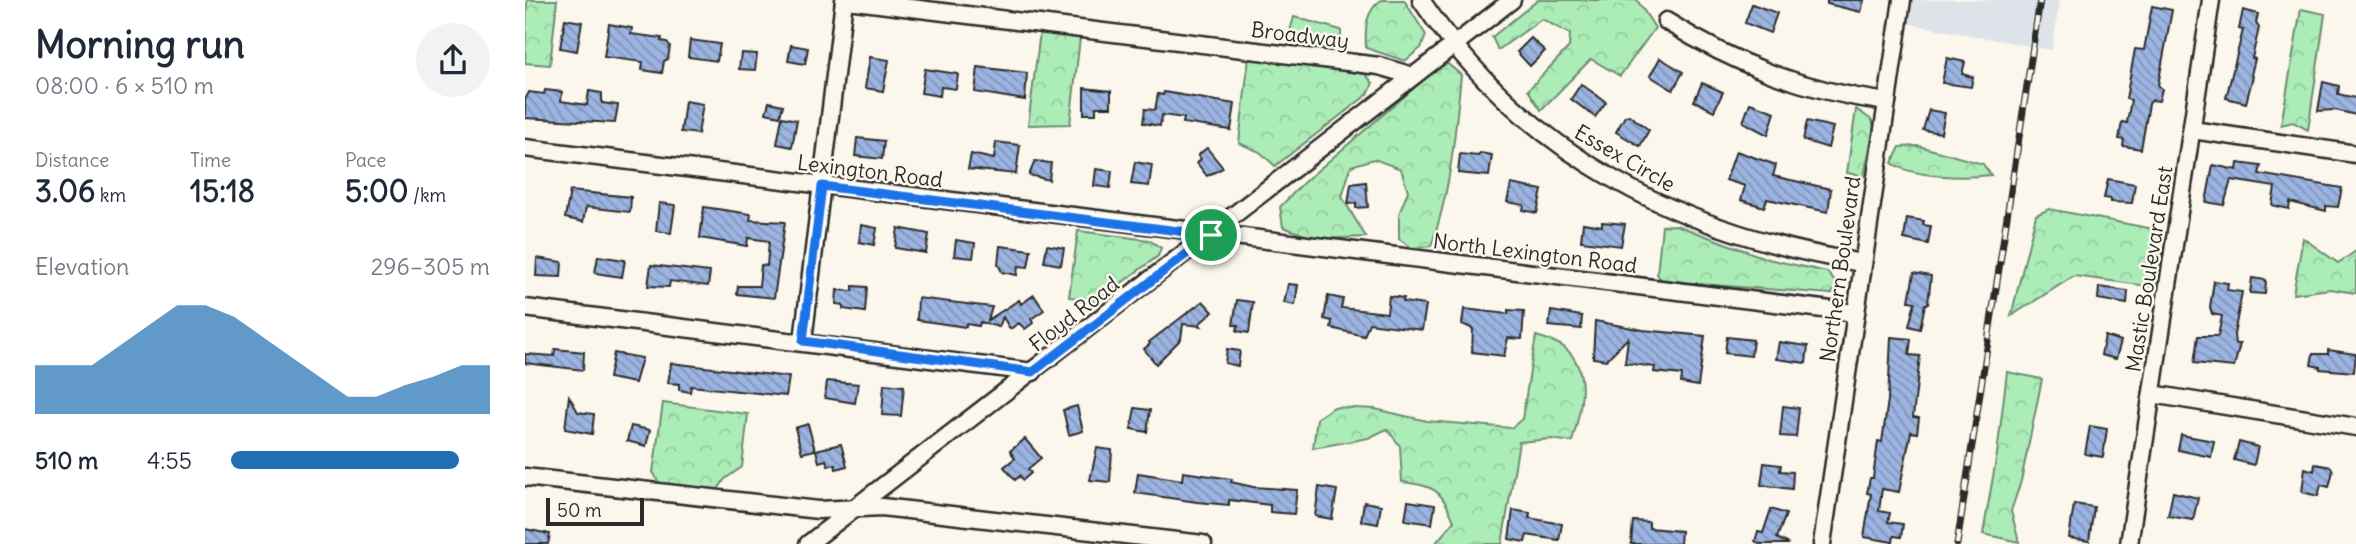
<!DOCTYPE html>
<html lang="en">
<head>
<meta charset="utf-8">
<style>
	body { margin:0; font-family:Delius,sans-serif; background:#f2f2f3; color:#1f2937; height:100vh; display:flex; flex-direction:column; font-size:26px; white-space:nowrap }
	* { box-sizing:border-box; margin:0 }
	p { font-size:23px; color:#747a83 }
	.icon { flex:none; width:38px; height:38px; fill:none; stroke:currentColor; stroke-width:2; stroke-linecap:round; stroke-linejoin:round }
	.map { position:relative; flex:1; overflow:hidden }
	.sheet { display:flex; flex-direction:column; background:#fff; width:525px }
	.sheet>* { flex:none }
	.scale { position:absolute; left:21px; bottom:18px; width:98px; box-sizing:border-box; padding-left:7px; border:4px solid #2b2b2b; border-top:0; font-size:19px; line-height:24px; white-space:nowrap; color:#2b2b2b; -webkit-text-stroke:5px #fbf7ec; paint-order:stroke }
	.pin { position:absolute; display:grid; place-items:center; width:60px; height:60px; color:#fff; margin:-30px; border:4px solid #fff; border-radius:50%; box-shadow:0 2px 7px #0007 }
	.round { display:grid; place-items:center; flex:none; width:74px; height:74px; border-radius:37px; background:#f2f2f3 }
	.summary { display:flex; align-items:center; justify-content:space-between; height:119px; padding:0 35px }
	h1 { font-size:38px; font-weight:700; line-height:52px }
	.stats { display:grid; grid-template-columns:repeat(3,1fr); gap:10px; height:119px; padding:7px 35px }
	.stats div { display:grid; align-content:center }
	.stats b { font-size:30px; font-weight:700 }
	.stats small { font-size:19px; font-weight:400 }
	.stats p { font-size:19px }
	.chart { height:196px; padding:14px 35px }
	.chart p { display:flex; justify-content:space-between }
	.chart svg { width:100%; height:126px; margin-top:7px; fill:#1f6fb2; opacity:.7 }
	ul { padding:0 35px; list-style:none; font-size:23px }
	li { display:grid; grid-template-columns:112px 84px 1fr; align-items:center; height:52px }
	li i { height:18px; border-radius:9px; background:#1f6fb2 }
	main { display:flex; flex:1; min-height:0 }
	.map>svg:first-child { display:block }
	.built { fill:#dee3e9 }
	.forest { fill:url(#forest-crowns); stroke:#6c8c71; stroke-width:2 }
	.building { fill:url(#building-back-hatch); stroke:#2b2b2b; stroke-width:2 }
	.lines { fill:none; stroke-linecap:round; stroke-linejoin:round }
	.minor-casing { stroke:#2b2b2b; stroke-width:21 }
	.minor { stroke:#fbf7ec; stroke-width:16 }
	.rail-casing { stroke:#2b2b2b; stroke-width:7 }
	.rail { stroke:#fbf7ec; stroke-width:4.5; stroke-dasharray:13; stroke-linecap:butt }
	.route-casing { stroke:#fff; stroke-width:14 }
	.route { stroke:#1a73e8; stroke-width:9 }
	.labels { text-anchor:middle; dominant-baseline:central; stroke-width:5; stroke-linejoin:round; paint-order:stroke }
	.street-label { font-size:21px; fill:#2b2b2b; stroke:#fbf7ec }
</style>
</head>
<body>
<main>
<section class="sheet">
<div class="summary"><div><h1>Morning run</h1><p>08:00 · 6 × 510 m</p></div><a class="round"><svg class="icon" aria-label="share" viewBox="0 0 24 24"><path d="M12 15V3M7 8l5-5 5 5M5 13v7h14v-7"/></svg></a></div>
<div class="stats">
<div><p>Distance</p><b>3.06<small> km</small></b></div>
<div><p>Time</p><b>15:18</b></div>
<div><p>Pace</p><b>5:00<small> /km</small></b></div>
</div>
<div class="chart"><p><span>Elevation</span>296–305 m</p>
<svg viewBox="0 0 160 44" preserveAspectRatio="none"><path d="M0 44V27L10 27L20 27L30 20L40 13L50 6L60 6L70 10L80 17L90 24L100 31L110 38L120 38L130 34L140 31L150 27L160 27V44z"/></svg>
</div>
<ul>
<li><b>510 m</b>4:55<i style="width:88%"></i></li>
</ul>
</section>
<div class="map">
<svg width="1831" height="544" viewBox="0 0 1831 544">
	<defs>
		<pattern id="forest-crowns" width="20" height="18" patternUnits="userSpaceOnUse" patternTransform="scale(1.75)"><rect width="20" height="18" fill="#acedb7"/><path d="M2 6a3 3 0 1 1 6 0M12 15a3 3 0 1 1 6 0" fill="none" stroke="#94cb9e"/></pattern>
		<pattern id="building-back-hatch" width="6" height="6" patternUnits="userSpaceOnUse" patternTransform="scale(1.75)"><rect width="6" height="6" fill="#9cb4e1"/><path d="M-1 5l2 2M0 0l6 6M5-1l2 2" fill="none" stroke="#7f93b7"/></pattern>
	</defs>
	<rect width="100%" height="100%" fill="#fbf7ec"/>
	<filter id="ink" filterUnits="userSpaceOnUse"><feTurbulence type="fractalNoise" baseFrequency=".0143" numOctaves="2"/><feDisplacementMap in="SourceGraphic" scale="14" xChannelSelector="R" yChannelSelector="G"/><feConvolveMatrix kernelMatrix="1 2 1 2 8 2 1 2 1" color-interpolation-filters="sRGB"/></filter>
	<g filter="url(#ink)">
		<!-- built -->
		<path class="built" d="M1377 0H1535L1527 50 1374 22Z"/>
		<!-- forest -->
		<g class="forest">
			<path d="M2 0H32L25 65 0 63Z"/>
			<path d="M856 0H879L901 35 896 48 880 61 841 48C840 29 840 12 856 0Z"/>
			<path d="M1013 0H1112L1130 28 1095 76 1066 59 1016 110 1003 90 1044 47 1045 34 1017 19 973 50 967 37Z"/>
			<path d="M1776 9 1800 14 1783 130 1768 122 1756 125Z"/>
			<path d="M769 17 816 30V52L763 38Z"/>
			<path d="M515 32 555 38 545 124 503 125Z"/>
			<path d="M724 57 840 74 848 83 843 94 750 166 735 152 714 143Z"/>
			<path d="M923 64 936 75C930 133 926 191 906 246L887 248 874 239V214L883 191 876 169 849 159 826 166 817 197 841 237 791 239 758 227 755 207 778 183 915 66Z"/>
			<path d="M1331 109 1347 120 1349 127 1339 176 1322 173Z"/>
			<path d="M1394 146 1458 164 1466 175C1441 178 1387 178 1367 163L1375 147Z"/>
			<path d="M1524 209 1634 230 1635 277 1630 287 1549 276 1486 316 1511 215Z"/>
			<path d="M1151 225 1243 259 1302 272 1314 287 1306 294 1137 281 1132 274 1137 226Z"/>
			<path d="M553 231 624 240 636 248 633 256 572 301 544 297Z"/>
			<path d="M1778 238 1813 263 1831 251V293L1805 289 1768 294Z"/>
			<path d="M1011 336C1020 339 1034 342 1041 349 1067 372 1055 413 1047 442L1026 439 994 442 977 544H910L929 521C916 490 911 486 877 482L875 446 862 429 843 438 788 448 792 418 809 407 850 409 902 421 986 428 997 419Z"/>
			<path d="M1482 372 1517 379 1496 481 1486 511 1494 542 1458 534 1472 454Z"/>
			<path d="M138 403 223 414 217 467 200 479 191 492 135 485 128 472Z"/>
		</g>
		<!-- building -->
		<g class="building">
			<path d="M1302 0H1339L1336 12 1302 4Z"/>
			<path d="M1227 4 1252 13 1245 33 1220 23Z"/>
			<path d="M1627 6 1647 10 1633 85 1637 89 1634 101 1627 100 1624 104 1616 149 1598 146 1599 140 1594 139 1597 122 1602 123 1606 100 1601 99 1610 49 1619 50Z"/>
			<path d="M1718 10 1733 14 1731 23 1734 28 1727 58 1730 59 1726 75 1728 76 1721 103 1701 98 1718 30 1714 29Z"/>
			<path d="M40 19 57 22 52 51 35 48Z"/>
			<path d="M84 24 107 28 106 34 137 38 136 41 142 42 145 46 143 59 139 61 137 73 117 70 118 62 79 57Z"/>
			<path d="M1006 38 1020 51 1005 66 992 52Z"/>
			<path d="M165 40 195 44 192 61 163 57Z"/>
			<path d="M266 45 283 48 280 64 263 61Z"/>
			<path d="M216 53 232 54 230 70 214 69Z"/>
			<path d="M345 57 364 60 358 91 340 88Z"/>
			<path d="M1135 58 1158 72 1148 90 1125 76Z"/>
			<path d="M1422 58 1440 62 1437 74 1448 77 1446 87 1417 83Z"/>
			<path d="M453 67 502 73 500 100 450 92Z"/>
			<path d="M400 69 433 74 431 89 416 87 415 96 396 93Z"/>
			<path d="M1798 82 1814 86 1813 94 1831 98V115L1810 110 1793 111Z"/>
			<path d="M1177 83 1198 92 1189 111 1169 101Z"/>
			<path d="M1056 84 1081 102 1070 117 1046 99Z"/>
			<path d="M559 88 586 91V107H571V114H559Z"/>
			<path d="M20 90 37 92 36 101 62 105 64 91 77 93V103L93 105 90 123 0 118V100L4 92 19 94Z"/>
			<path d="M639 92 710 104 706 130 658 123 659 118 637 115 635 126 618 123 620 109 630 110 633 94 638 95Z"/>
			<path d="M160 101 178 104 173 134 156 132Z"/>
			<path d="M244 102 258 105 255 116 241 113Z"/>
			<path d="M1225 103 1250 112 1243 135 1218 122Z"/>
			<path d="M1404 110 1420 113 1416 133 1398 130Z"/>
			<path d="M1104 115 1124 130 1115 146 1091 132 1100 116Z"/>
			<path d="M257 117 272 120 267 147 252 144Z"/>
			<path d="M1282 121 1308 127 1303 148 1278 140Z"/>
			<path d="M332 138 359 141 357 159 330 156Z"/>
			<path d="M471 142 495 145 491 174 443 169 446 154 469 159Z"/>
			<path d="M682 148 698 168 682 176 672 163 676 159 673 155Z"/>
			<path d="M1211 151 1251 165 1248 176 1306 189 1303 212 1242 199 1239 207 1216 200 1220 186 1201 180Z"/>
			<path d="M955 153 967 155 964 176 933 173 935 154 953 156Z"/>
			<path d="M510 161 526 163 524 180 504 175Z"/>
			<path d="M610 162 627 165 624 186 606 184Z"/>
			<path d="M1713 163 1736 166 1734 174 1817 188 1813 207 1801 206V211L1765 202 1764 209 1747 205 1750 187 1706 180 1699 205 1681 202 1688 165 1712 170Z"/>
			<path d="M571 169 587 171 585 188 569 186Z"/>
			<path d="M1583 179 1610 184 1607 203 1586 202V199L1579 198Z"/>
			<path d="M841 182 843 207 831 208V203L823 204 826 184Z"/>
			<path d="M986 184 1017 190 1012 213 998 210 999 205 982 202Z"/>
			<path d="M45 191 106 197 105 212 61 207 58 222 40 218Z"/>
			<path d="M134 203 150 205 146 233 131 231Z"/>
			<path d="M179 207 226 214 225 220 260 222 249 298 212 294 213 286H234L236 265 242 266 244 241 223 238 222 246 175 238Z"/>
			<path d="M1382 218 1399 221 1398 225 1406 226 1403 244 1379 239Z"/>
			<path d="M1077 222 1100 224 1096 246 1056 241 1058 223 1077 226Z"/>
			<path d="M336 225 352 228 349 245 334 242Z"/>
			<path d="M373 228 404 234 401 253 370 248Z"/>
			<path d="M431 240 450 243 448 258 429 256Z"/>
			<path d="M522 245 539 248 536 265 519 262Z"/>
			<path d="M475 246 506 250 503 267 493 266 492 275 477 272 473 264Z"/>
			<path d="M73 256 100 260 97 277 70 273Z"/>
			<path d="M12 258 37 262 36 277 11 276Z"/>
			<path d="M126 265 185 272 183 286 145 281 144 287 123 286Z"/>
			<path d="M1389 273 1406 276 1403 304H1400L1395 329 1384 326 1390 302 1384 301Z"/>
			<path d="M1727 278 1741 280 1740 294 1725 293Z"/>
			<path d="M1689 281 1703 283 1702 290 1717 292 1709 335 1710 344H1715L1709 367 1669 363 1673 336H1693L1697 316 1687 314 1685 307Z"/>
			<path d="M763 284 773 285 770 305 759 303Z"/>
			<path d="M328 286 342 287 340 312 318 309V305L311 304 312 290 328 291Z"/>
			<path d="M1574 287 1603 291 1602 304 1573 299Z"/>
			<path d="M509 295 519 310 506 319 508 323 500 329 494 323 485 329 478 317 474 327 455 322 454 326 441 324V327L392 320 393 298 467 307 463 320 494 300 496 304Z"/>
			<path d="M803 296 818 299 816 308 862 313 864 296 879 298 878 302 901 305 897 330 844 323 839 336 806 328 807 321 799 319Z"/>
			<path d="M712 300 728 302 724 333 712 331 713 325H708Z"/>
			<path d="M678 301 688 312 674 324 676 326 658 324 656 339 631 364 619 349 625 344 624 342Z"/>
			<path d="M939 309 983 314V310L999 311 997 339 983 338 979 356 947 352 948 329 937 324Z"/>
			<path d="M1026 311 1057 316 1056 329 1024 326Z"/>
			<path d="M1070 321 1118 330 1180 336 1173 386 1156 383 1157 375 1129 372 1130 367 1100 363 1103 338 1081 360 1068 358Z"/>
			<path d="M1580 336 1596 341 1591 359 1576 355Z"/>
			<path d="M1202 337 1228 340 1226 356 1200 353Z"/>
			<path d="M1366 337 1386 339 1384 355 1395 356 1388 417 1394 418 1392 433 1386 432 1374 492 1357 489 1354 511 1365 513 1363 522 1378 524 1376 537 1369 536 1368 542 1339 537 1346 494 1342 493 1345 478H1348L1353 441 1357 442 1363 400Z"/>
			<path d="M1254 342 1283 346 1281 363 1251 359Z"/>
			<path d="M30 349 59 352 58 370 0 363V354L29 356Z"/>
			<path d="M702 349 715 351 713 366 700 363Z"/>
			<path d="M1803 350 1831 354 1829 372 1795 369V367L1786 365 1788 354H1803Z"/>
			<path d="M89 353 117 358 110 383 84 378Z"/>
			<path d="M146 363 264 377 261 396 166 386 165 392 154 390V384L143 383Z"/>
			<path d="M302 381 333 384 330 403 300 398Z"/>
			<path d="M359 384 379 386 376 416 357 415Z"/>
			<path d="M44 396 53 412 69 414 67 434 40 429Z"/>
			<path d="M552 406 558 431 544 435 538 410Z"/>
			<path d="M1258 406 1274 408 1271 437 1255 436Z"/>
			<path d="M610 408 625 410 622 432 606 429Z"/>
			<path d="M283 424 290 450 277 453 270 428Z"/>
			<path d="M106 426 125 430 121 446 102 441Z"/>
			<path d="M1565 426 1582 429 1578 457 1560 454Z"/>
			<path d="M1656 435 1689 441 1686 457 1653 450Z"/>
			<path d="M500 439 516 458 503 469 506 473 498 480 495 476 490 480 479 467 490 458 485 451Z"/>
			<path d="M1714 442 1733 447 1729 465 1709 460Z"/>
			<path d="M316 444 322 466 311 469 310 464 303 466 301 460 294 462 291 450Z"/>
			<path d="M572 448 587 450 585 482 565 480Z"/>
			<path d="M1239 463 1256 465 1255 471 1268 472 1267 489 1236 485Z"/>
			<path d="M1790 464 1806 467 1808 471 1804 487 1796 485 1793 496 1777 492 1780 468 1789 471Z"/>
			<path d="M658 472 707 479 706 482 728 487 772 490 769 514 745 512V505L704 500V505L672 502 610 493 613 473 657 480Z"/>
			<path d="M794 487 812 490 807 519 790 516Z"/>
			<path d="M1648 492 1673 498 1668 520 1643 516Z"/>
			<path d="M883 501 910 505 907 524 880 520Z"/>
			<path d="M839 502 856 505 853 524 836 521Z"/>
			<path d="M1549 504 1569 507 1564 541 1544 538Z"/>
			<path d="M1246 509 1261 514 1252 538 1264 544H1234L1230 541 1233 532 1238 533Z"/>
			<path d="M988 510 1005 513 1004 518 1037 524 1034 540 1002 535 1000 542 984 539Z"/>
			<path d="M1108 521 1124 522V528L1156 531 1155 544H1106Z"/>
			<path d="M0 529 25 534 23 544H0Z"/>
		</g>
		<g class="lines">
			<!-- minor casing -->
			<g class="minor-casing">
				<g id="minor">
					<path d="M322 0 854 66 888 76"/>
					<path d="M896 0C1001 156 1155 233 1337 263"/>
					<path d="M1141 21C1211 65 1280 91 1362 102"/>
					<path d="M1667 130 1831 154"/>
					<path d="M0 148 1330 313"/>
					<path d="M0 308 508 372"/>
					<path d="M278 341 319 0"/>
					<path d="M1627 394 1831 427"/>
					<path d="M0 477 293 510 357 507 678 544"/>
					<path d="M283 544 987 0"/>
					<path d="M1297 544 1377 0"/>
					<path d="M1604 544 1686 0"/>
				</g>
			</g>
			<!-- minor -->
			<use href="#minor" class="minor"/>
			<!-- rail casing -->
			<g class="rail-casing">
				<path id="rail" d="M1432 544 1515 0"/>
			</g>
			<!-- rail -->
			<use href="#rail" class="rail"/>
		</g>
	</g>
	<g class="lines" filter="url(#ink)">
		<!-- route casing -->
		<g class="route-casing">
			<path id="route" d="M297 186 686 235 508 372 278 341Z"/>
		</g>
		<!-- route -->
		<use href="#route" class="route"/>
	</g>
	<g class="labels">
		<!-- street labels -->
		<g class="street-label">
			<text transform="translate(775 35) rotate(7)">Broadway</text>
			<text transform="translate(1100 158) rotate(30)">Essex Circle</text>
			<text transform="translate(345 171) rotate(7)">Lexington Road</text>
			<text transform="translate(1010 253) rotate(7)">North Lexington Road</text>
			<text transform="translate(1315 269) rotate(-82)">Northern Boulevard</text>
			<text transform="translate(1624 269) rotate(-81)">Mastic Boulevard East</text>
			<text transform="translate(549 314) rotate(-38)">Floyd Road</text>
		</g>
	</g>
</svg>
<div class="scale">50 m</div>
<div class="pin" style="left:686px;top:235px;background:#1e9e55"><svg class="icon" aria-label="arrive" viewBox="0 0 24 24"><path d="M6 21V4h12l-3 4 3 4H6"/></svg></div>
</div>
</main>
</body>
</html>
